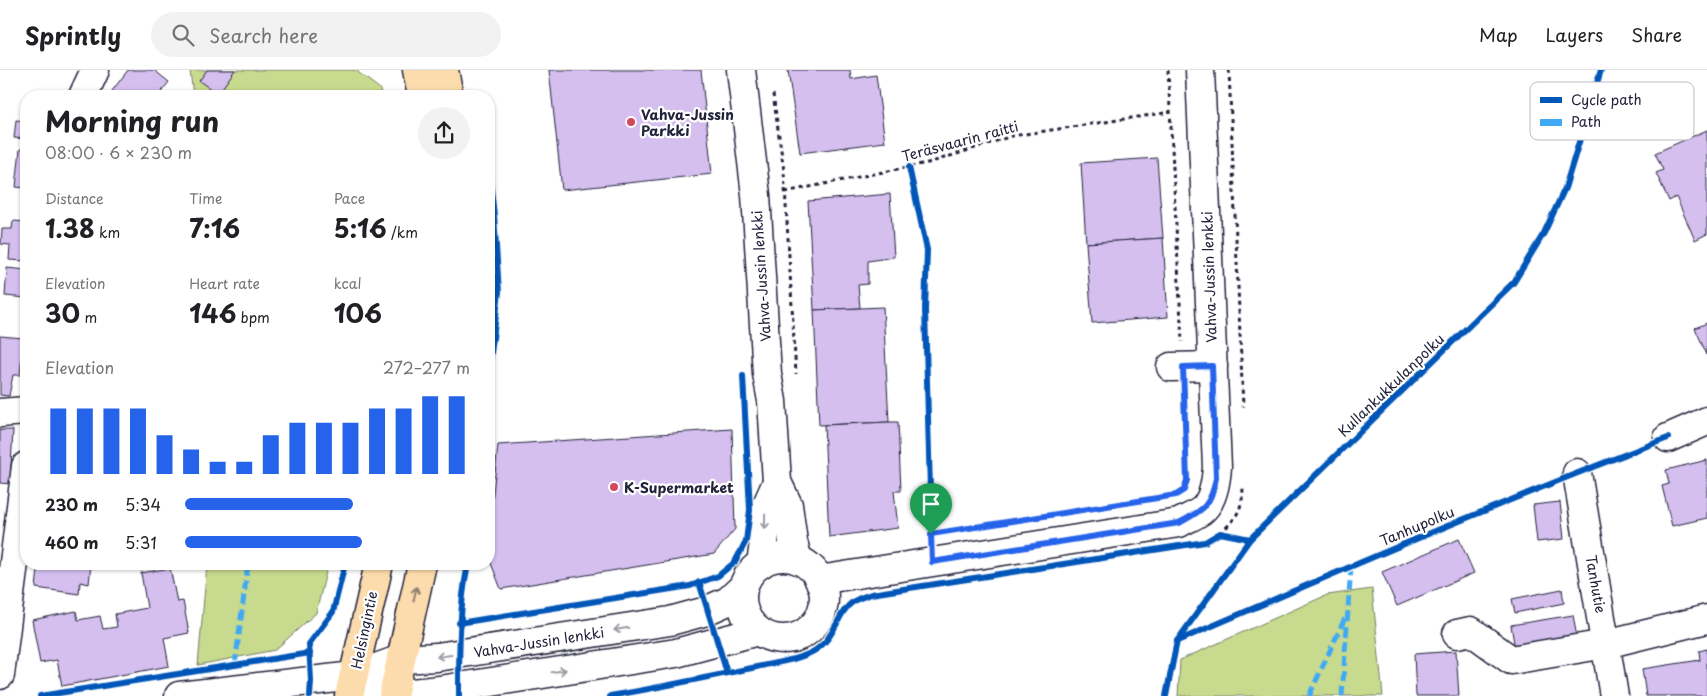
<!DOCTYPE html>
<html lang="en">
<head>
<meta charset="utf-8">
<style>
	body { margin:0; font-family:"Playpen Sans",sans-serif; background:#f2f2f2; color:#202124; height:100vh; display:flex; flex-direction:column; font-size:19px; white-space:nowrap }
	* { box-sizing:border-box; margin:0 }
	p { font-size:16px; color:#757577 }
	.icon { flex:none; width:28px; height:28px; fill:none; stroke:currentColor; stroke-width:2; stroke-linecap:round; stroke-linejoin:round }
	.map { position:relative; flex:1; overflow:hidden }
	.details { position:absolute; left:20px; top:20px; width:475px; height:480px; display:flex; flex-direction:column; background:#fff; border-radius:20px; box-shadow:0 1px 4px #0004 }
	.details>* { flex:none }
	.pin { position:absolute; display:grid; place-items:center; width:42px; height:42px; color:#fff; margin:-51px -21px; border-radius:50% 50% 50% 0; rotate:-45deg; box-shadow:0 0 5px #0007 }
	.pin .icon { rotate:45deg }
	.round { display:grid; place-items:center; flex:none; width:52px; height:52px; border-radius:26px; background:#f2f2f2 }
	.summary { display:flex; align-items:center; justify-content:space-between; height:85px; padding:0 25px }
	h1 { font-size:28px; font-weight:700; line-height:38px }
	.metrics { display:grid; grid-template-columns:repeat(3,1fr); gap:8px; height:85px; padding:5px 25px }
	.metrics div { display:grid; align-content:center }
	.metrics b { font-size:25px; font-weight:700 }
	.metrics small { font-size:14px; font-weight:400 }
	.metrics p { font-size:14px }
	.chart { height:140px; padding:10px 25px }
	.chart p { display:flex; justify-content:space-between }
	.chart svg { width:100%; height:90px; margin-top:5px; stroke:#2563eb; stroke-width:6 }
	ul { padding:0 25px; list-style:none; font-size:16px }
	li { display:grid; grid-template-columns:80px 60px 1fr; align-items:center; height:38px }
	li i { height:12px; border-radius:6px; background:#2563eb }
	header { display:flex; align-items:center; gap:30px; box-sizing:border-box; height:70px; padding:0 25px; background:#fff; border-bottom:1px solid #e0e0e0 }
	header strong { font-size:24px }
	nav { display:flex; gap:28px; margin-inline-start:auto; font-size:18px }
	.search { width:350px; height:45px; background:#f2f2f2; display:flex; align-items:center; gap:12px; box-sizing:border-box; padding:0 18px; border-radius:28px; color:#757577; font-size:19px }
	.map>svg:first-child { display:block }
	.green { fill:#c8da8e; stroke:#757e64 }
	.building { fill:#d4bfef; stroke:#22223b }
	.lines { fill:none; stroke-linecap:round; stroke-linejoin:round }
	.minor-casing { stroke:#22223b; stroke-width:31 }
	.major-casing { stroke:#22223b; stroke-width:31 }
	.path { stroke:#22223b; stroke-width:3; stroke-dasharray:4 4; stroke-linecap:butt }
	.minor { stroke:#fff; stroke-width:28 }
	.major { stroke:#fcdcac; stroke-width:28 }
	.quiet { stroke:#3fa9f5; stroke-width:5; stroke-dasharray:10 5; stroke-linecap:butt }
	.cycleway-casing { stroke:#fff; stroke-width:9 }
	.cycleway { stroke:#0057b8; stroke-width:6 }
	.oneway { stroke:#9c9ca7 }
	.oneway2 { stroke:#8f7f74 }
	.route-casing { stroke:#fff; stroke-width:10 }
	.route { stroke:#2563eb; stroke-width:6 }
	.poi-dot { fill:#d1495b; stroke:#fff; stroke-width:2 }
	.labels { text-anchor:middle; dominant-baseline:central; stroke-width:4.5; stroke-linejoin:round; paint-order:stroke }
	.poi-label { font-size:14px; font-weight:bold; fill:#22223b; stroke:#fff; text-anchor:start }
	.street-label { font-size:14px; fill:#22223b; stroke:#fff }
	.key { fill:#fff; stroke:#bdbdc4; stroke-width:1 }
	.key-label { font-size:14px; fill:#22223b }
</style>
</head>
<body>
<header>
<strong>Sprintly</strong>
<div class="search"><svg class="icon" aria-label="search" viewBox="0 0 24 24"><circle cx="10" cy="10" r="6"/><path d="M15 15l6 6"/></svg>Search here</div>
<nav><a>Map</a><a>Layers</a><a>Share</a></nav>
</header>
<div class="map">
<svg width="1707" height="626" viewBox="0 0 1707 626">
	<rect width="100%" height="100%" fill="#fff"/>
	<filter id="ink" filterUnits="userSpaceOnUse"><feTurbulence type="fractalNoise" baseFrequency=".02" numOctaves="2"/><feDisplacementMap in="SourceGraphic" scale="10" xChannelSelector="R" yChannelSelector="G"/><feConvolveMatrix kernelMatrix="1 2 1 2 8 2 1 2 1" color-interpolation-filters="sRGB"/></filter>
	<g filter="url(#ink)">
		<!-- green -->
		<g class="green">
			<path d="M190 0H357L359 3 380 19 381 26H193Z"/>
			<path d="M207 494H328L316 543 275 580 198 595Z"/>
			<path d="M1372 519 1383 626H1178L1180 590 1327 525Z"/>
		</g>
		<!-- building -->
		<g class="building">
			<path d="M128 0H154L169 12 158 26H119L112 21Z"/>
			<path d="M207 0H235L218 24 199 11Z"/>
			<path d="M549 0H701L712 104 562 120Z"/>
			<path d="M788 0H850L851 9 876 5 885 72 800 83Z"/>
			<path d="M16 50 26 51V69L14 68Z"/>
			<path d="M1707 60V164L1695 170 1676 127 1669 131 1656 103 1663 100 1655 83Z"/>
			<path d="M20 79 26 80V118L16 117Z"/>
			<path d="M1157 88 1163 168 1086 173 1081 93Z"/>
			<path d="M890 124 894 187 868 191V214L858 215 860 238 814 240 808 131Z"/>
			<path d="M13 151 26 152V191L9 190 10 175 1 174 2 159H12Z"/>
			<path d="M1163 168 1168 247 1092 253 1086 173Z"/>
			<path d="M7 198 26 200V228L5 226Z"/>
			<path d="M883 237 889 352 819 355 814 240Z"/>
			<path d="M1707 253V285L1695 258Z"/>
			<path d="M0 266 24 268 20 305H13L9 326 0 325Z"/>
			<path d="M889 352H898L901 421H894L898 458 829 467 824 355Z"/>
			<path d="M732 359 735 459 714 484 501 519 489 488V462L498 375Z"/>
			<path d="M0 360H13L10 414 0 413Z"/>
			<path d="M1707 390V448L1672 456 1662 416 1669 414 1666 400Z"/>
			<path d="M1560 432 1564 469 1537 472 1533 435Z"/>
			<path d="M1459 469 1474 503 1397 536 1382 502Z"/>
			<path d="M45 494H91L89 514 80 512 79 524 36 518 38 499 44 500Z"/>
			<path d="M170 498 177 532 183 531 189 563 164 568 169 596 62 616 57 590 40 593 32 550 76 541 78 550 100 546 103 559 117 557 115 544 147 538 141 503Z"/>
			<path d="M1562 519 1564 533 1515 543 1512 529Z"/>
			<path d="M1573 545 1577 568 1515 579 1511 555Z"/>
			<path d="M1707 579V626H1646L1642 599 1700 590 1699 581Z"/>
			<path d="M1456 581 1459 626H1416L1414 584Z"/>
		</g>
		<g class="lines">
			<!-- minor casing -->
			<g class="minor-casing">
				<g id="minor">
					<path d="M741 0 756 125 767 304 772 331 777 412 788 435 793 472 798 490"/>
					<path d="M83 26 95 0"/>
					<path d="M1171 297 1213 296"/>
					<path d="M0 343 26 341"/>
					<path d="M1668 368 1707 351"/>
					<path d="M1577 403 1614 626"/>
					<circle cx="783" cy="528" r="41"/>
					<path d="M761 494 764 473 765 439 777 412"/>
					<path d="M819 510 1179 453C1186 449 1194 446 1201 441 1213 432 1216 412 1217 397L1200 0"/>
					<path d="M1457 564 1471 561 1511 590 1606 574 1707 549"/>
					<path d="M0 605 26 396"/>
					<path d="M354 606 393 625 440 620 676 583 758 561"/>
					<path d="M179 626 354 606 401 589 437 587 670 551 703 542 728 531 743 517"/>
				</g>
			</g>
			<!-- major casing -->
			<g class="major-casing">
				<g id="major">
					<path d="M417 0 422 26"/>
					<path d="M444 0 449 26"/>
					<path d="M349 626 379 494"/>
					<path d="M393 626 422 494"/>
				</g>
			</g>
			<!-- path -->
			<g class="path">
				<path d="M1168 0 1182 272"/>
				<path d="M1229 0 1243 337"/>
				<path d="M773 24 784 101 796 304"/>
				<path d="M785 122 932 92 1012 66 1171 42"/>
				<path d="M1184 323 1187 409"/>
				<path d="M950 460 1057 443"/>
				<path d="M1220 463C1237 448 1243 439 1243 415"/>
			</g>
			<!-- minor -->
			<use href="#minor" class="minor"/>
			<!-- major -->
			<use href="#major" class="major"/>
			<!-- quiet -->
			<g class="quiet">
				<path d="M235 595 248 494"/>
				<path d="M1309 626 1345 548"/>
				<path d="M1342 626 1351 497"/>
			</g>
			<!-- cycleway casing -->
			<g class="cycleway-casing">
				<g id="cycleway">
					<path d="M909 97 927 180 925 239 932 492"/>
					<path d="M489 100 494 146 499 222 489 298"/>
					<path d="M699 512 727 603"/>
					<path d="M459 553 690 516 718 506 735 492 746 471 750 440 743 306"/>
					<path d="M1177 571C1340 501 1502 431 1668 368"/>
					<path d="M40 626 310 583"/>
					<path d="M310 626 311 611 309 574 333 542 345 494"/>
					<path d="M459 626C459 581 459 538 468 494"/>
					<path d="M610 626C658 618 704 608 752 598 772 593 796 591 814 581 837 567 836 543 854 531 859 528 865 526 871 524L1205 472 1220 463 1250 469"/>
					<path d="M1166 626 1177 571 1250 469 1514 212 1544 163 1565 118 1601 0"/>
				</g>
			</g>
			<!-- cycleway -->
			<use href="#cycleway" class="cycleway"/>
		</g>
		<!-- one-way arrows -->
		<defs><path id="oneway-shaft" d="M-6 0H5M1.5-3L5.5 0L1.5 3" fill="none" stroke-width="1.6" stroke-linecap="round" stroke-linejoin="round" transform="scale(1.25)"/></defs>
		<g class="oneway">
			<use href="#oneway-shaft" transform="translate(765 452) rotate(91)"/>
			<use href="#oneway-shaft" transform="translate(621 559) rotate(171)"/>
			<use href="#oneway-shaft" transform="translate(444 586) rotate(172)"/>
			<use href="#oneway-shaft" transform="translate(559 601) rotate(-9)"/>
		</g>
		<use class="oneway2" href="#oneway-shaft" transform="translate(415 524) rotate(-78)"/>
	</g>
	<g class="lines" filter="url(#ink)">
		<!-- route casing -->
		<g class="route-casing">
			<path id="route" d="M1212 296 1216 408C1211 436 1203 440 1179 453L932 492 931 464 1176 425 1184 420 1187 410 1183 297Z"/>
		</g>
		<!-- route -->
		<use href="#route" class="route"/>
	</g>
	<!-- markers -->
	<g class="poi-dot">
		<circle cx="631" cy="52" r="5"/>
		<circle cx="614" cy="417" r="5"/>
	</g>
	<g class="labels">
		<!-- poi labels -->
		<g class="poi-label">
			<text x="641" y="44">Vahva-Jussin<tspan x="641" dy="16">Parkki</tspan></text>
			<text x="624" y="417">K-Supermarket</text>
		</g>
		<!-- street labels -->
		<g class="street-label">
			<text transform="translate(960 71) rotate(-15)">Teräsvaarin raitti</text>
			<text transform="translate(761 206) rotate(-94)">Vahva-Jussin lenkki</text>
			<text transform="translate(1209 207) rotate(-92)">Vahva-Jussin lenkki</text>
			<text transform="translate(1391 315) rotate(-44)">Kullankukkulanpolku</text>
			<text transform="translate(1417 456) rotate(-23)">Tanhupolku</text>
			<text transform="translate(1596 514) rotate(80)">Tanhutie</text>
			<text transform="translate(364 560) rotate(-78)">Helsingintie</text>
			<text transform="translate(539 572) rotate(-9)">Vahva-Jussin lenkki</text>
		</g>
	</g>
	<!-- legend -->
	<rect x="1530" y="12" width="164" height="58" rx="8" class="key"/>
	<rect x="1540" y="27" width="22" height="6" fill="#0057b8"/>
	<rect x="1540" y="49" width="22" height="7" fill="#3fa9f5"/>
	<g class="key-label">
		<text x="1571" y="35">Cycle path</text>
		<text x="1571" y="57">Path</text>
	</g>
</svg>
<div class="pin" style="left:931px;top:464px;background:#1e9e55"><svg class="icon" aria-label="arrive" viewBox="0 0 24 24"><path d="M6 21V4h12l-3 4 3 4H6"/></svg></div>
<section class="details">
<div class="summary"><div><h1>Morning run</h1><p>08:00 · 6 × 230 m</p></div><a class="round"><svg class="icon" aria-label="share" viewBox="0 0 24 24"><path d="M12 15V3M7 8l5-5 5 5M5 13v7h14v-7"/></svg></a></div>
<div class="metrics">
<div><p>Distance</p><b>1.38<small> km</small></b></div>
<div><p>Time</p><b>7:16</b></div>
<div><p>Pace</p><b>5:16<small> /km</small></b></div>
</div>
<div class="metrics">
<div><p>Elevation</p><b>30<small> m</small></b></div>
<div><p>Heart rate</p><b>146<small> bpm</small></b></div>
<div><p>kcal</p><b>106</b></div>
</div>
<div class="chart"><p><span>Elevation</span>272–277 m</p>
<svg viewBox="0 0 160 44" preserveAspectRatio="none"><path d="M5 44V12M15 44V12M25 44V12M35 44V12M45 44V25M55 44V32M65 44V38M75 44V38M85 44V25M95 44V19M105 44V19M115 44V19M125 44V12M135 44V12M145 44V6M155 44V6"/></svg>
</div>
<ul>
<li><b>230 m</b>5:34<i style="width:59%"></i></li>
<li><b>460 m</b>5:31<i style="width:62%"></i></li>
</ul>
</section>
</div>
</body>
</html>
